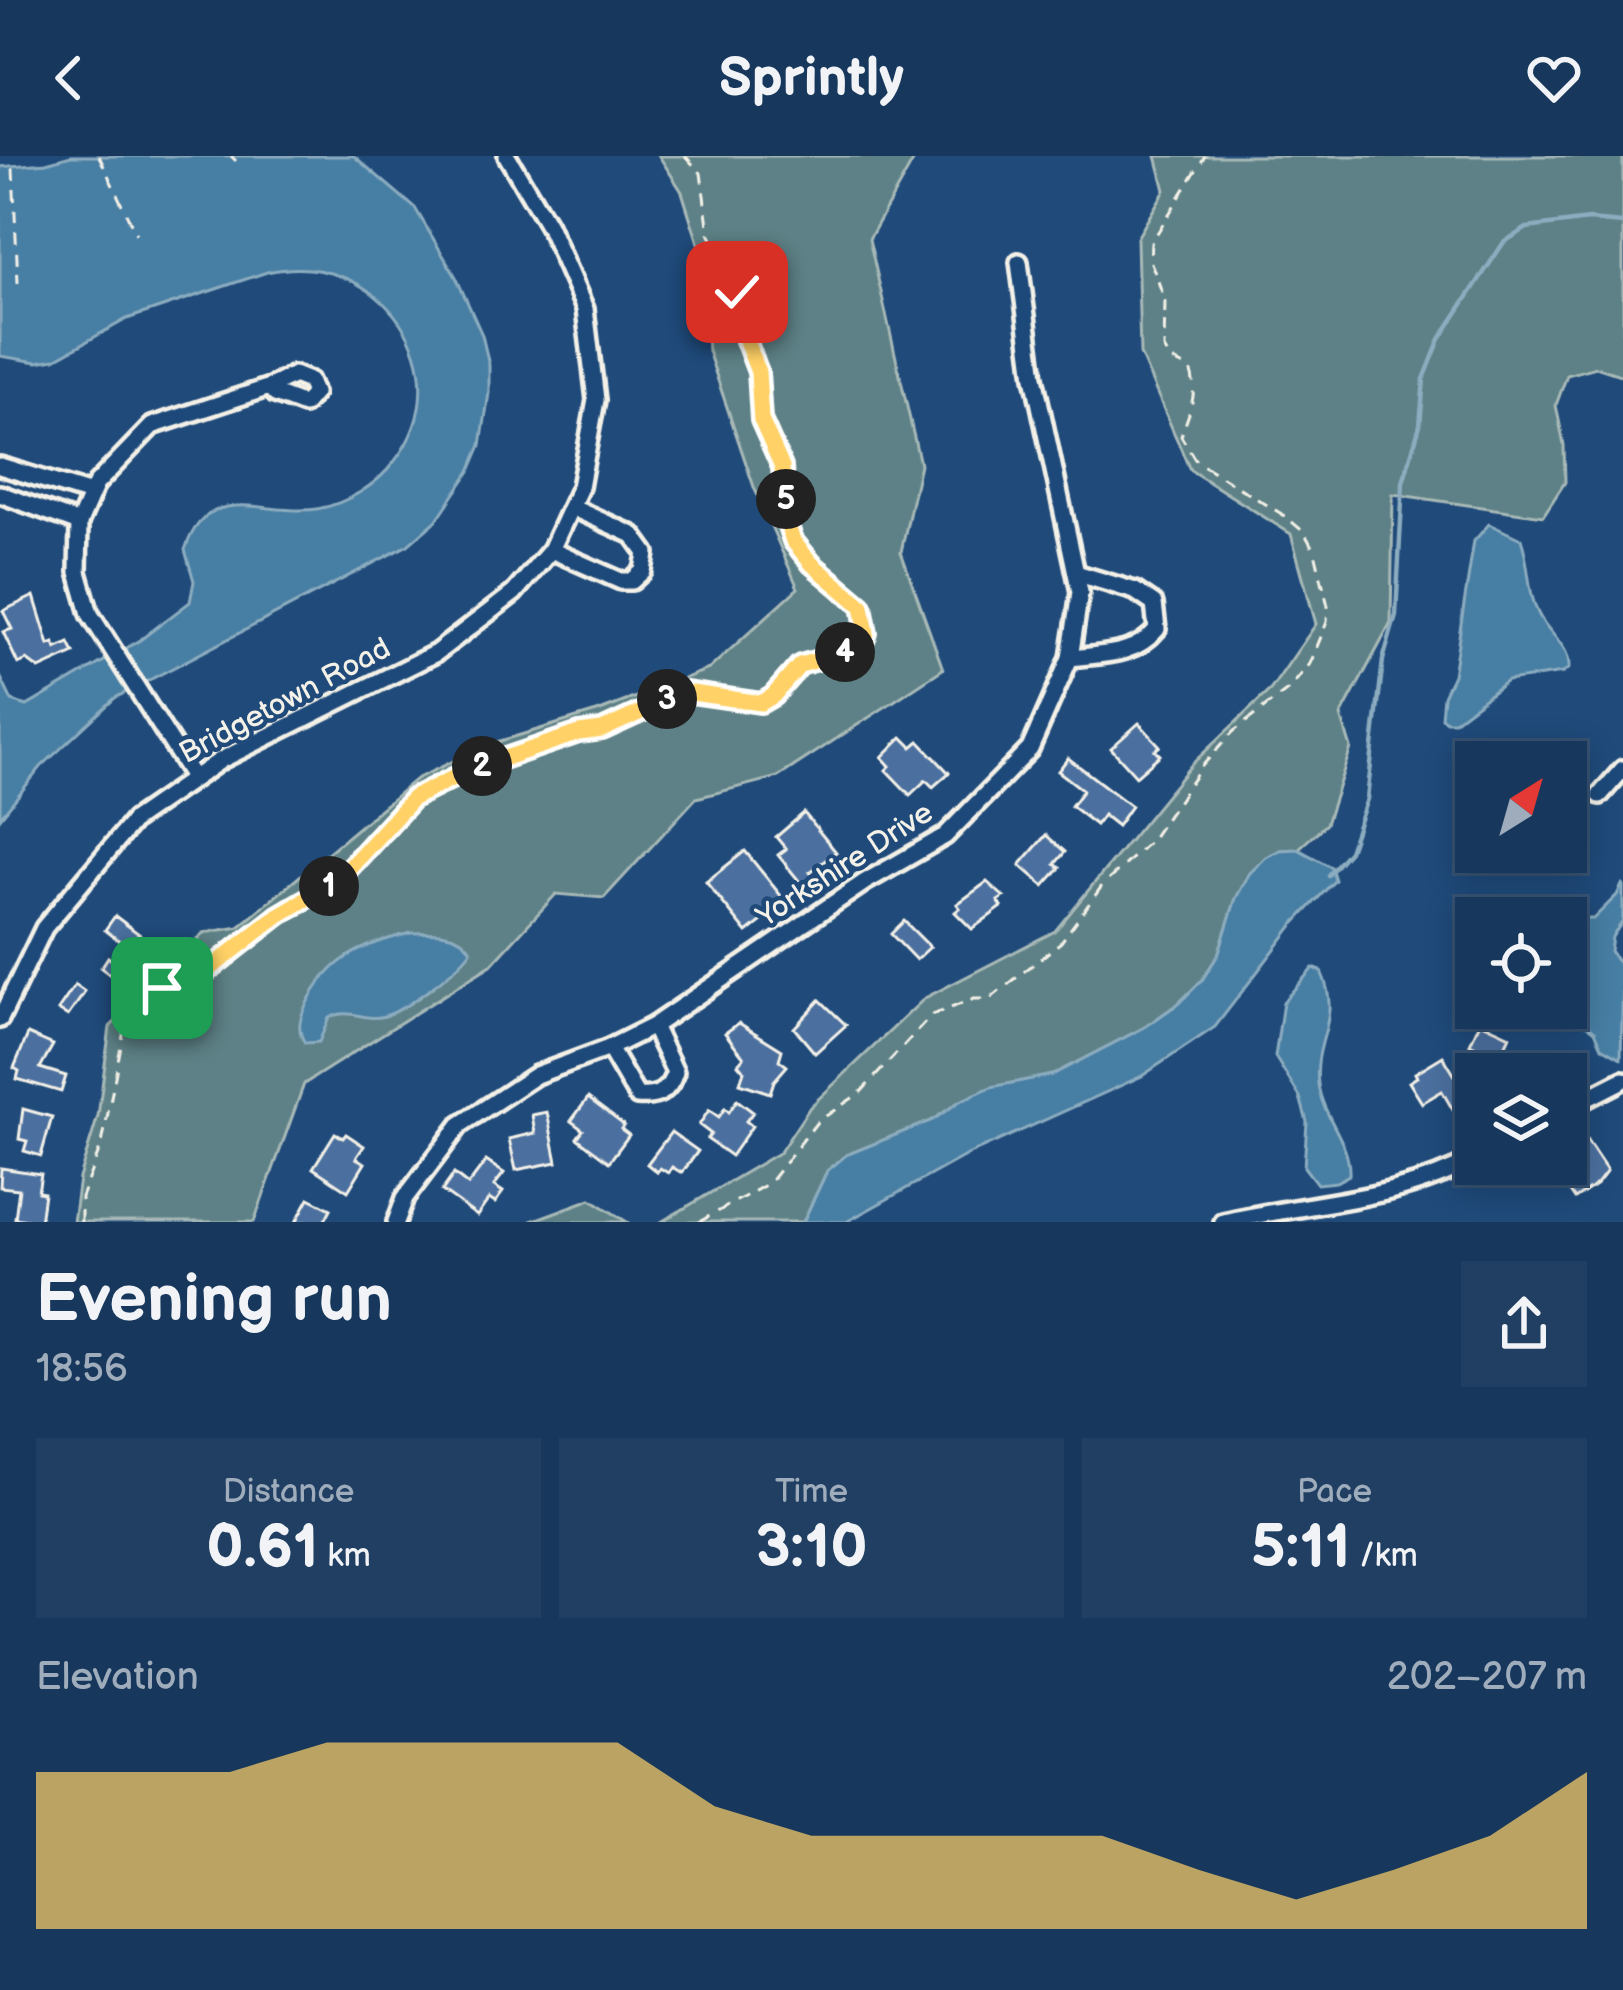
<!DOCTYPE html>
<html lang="en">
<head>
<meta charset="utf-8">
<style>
	body { margin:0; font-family:"Balsamiq Sans",sans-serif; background:#203f62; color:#f1f3f6; height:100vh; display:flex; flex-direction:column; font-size:45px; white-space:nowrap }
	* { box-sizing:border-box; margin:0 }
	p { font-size:39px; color:#9eacbb }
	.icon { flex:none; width:66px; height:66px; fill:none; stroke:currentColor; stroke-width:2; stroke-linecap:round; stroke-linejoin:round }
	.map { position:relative; height:1066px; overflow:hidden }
	.side { display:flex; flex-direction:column; background:#17385c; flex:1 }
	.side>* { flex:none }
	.needle { width:78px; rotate:37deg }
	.controls { position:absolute; left:1455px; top:585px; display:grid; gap:24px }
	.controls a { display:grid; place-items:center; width:132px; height:132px; border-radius:0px; background:#17385c; box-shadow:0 6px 30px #0003,0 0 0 3px #365272; font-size:60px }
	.pin { position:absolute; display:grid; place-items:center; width:102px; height:102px; color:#fff; margin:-51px; border-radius:24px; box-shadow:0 6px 18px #0006 }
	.km { position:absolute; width:60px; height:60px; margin:-30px; border-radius:50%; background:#222; color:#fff; font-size:33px; line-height:60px; text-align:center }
	.round { display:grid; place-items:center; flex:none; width:126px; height:126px; border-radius:0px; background:#203f62 }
	.headline { display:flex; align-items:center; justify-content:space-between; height:204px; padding:0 36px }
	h1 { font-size:66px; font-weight:700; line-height:90px }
	.metrics { display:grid; grid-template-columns:repeat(3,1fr); gap:18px; height:204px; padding:12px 36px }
	.metrics div { display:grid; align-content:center; border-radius:0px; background:#203f62; text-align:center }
	.metrics b { font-size:60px; font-weight:700 }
	.metrics small { font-size:33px; font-weight:400 }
	.metrics p { font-size:33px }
	.chart { height:336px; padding:24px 36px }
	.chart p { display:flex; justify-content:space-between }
	.chart svg { width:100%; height:216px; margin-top:12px; fill:#ffd166; opacity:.7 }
	header { display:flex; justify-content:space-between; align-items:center; height:156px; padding:0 36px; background:#17385c; font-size:54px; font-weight:700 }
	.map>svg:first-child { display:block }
	.green { fill:#5d8186; stroke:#a8b9b7; stroke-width:3 }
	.water { fill:#477ea3; stroke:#8cacbf; stroke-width:3 }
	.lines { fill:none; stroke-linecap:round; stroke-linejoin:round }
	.stream { stroke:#8cacbf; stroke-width:4.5 }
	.building { fill:#4c6f9f; stroke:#f4f1e8; stroke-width:3 }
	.minor-casing { stroke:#f4f1e8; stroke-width:24 }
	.path { stroke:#f4f1e8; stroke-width:3; stroke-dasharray:12 9; stroke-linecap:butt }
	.minor { stroke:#1f4a7a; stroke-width:15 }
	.route-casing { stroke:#fff; stroke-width:24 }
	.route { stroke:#ffd166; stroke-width:15 }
	.labels { text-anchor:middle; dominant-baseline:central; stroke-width:9; stroke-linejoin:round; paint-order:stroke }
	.street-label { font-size:30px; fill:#f4f1e8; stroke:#1f4a7a }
</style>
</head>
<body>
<header><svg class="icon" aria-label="back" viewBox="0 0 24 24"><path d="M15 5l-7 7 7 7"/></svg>Sprintly<svg class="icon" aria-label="heart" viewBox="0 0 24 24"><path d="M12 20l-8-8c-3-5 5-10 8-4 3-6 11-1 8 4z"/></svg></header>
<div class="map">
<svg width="1623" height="1066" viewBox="0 0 1623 1066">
	<rect width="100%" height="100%" fill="#1f4a7a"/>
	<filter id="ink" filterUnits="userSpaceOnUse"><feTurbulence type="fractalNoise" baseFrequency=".00833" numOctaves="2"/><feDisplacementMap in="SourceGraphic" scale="24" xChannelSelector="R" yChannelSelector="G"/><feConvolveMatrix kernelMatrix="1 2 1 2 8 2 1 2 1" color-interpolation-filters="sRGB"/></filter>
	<g filter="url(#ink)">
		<!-- green -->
		<g class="green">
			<path d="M659 0H916L869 83 920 308 901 396 943 513 778 621 696 642 604 742 556 738 491 809 304 928 254 1066H73L79 1022 98 960 110 871 204 777 239 771 416 623 487 589 600 555 709 513 798 432 754 331 708 195 701 96 682 36Z"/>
			<path d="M1156 0H1623V220L1596 211 1567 219 1556 249 1564 289 1565 326 1543 360 1393 338 1391 467 1341 560 1351 592 1326 668 1298 693 1280 694 1236 742 1218 799 1202 824 1179 847 1145 871 1052 919 960 945 933 964 846 999 827 1015 803 1066H661L780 996 810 951 925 842 1055 775 1192 608 1271 533 1316 468 1291 378 1190 314 1140 198 1137 82 1165 34Z"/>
			<path d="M591 1043 627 1066H530L531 1065Z"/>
		</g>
		<!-- water -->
		<g class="water">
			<path d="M71 0H354L415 52 456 121 482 179 489 209V237L481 289 470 315 436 365 408 389 115 542 41 611 0 662V520L12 545 27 550 140 484 190 446 194 425 185 394C208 323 265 361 317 353 346 348 377 329 394 306 467 213 379 90 267 116L127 163 55 203 37 206 0 200V11L46 7Z"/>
			<path d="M1489 368 1521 383C1530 408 1527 438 1540 461 1550 479 1570 490 1569 512L1563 517 1507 525 1454 565H1446L1441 561 1443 540 1453 519 1474 385Z"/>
			<path d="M1298 693 1331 711 1335 724 1294 768 1215 871 1142 920 965 1000 846 1066H803L827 1015 846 999 933 964 960 945 991 931 1052 919 1145 871 1179 847 1202 824 1218 799 1236 742 1249 718 1266 701 1280 694Z"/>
			<path d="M1623 727V765L1612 781 1610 795 1623 813 1621 902 1602 891 1595 875 1582 865 1559 864 1523 852H1566V763H1593L1617 739Z"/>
			<path d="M411 777C432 776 461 774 471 795 458 814 407 853 385 860 365 866 350 851 329 862L319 886 305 887C297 874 299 865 305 851 329 803 360 789 411 777Z"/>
			<path d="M1313 812 1321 815C1343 864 1313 882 1318 928 1322 961 1351 986 1349 1019L1336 1026 1317 1028 1304 1011 1307 966 1300 941 1275 901 1283 846Z"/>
		</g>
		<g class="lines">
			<!-- stream -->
			<path class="stream" d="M1328 719 1349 695 1367 643 1383 504 1396 459 1403 326 1420 269 1424 223 1440 183 1504 86 1527 72 1588 64 1623 67"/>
		</g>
		<!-- building -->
		<g class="building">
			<path d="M34 440 49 489 54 487 56 493 69 487 74 497 39 513 27 504 18 508 3 476 12 473 3 455Z"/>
			<path d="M1139 567 1160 590 1155 594 1160 599 1136 620 1111 592Z"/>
			<path d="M902 581 912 591 919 585 949 617 933 631 926 624 910 639 886 614 890 610 882 601Z"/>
			<path d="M1068 602 1131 650 1117 670 1103 659 1096 669 1071 650 1083 634 1058 615Z"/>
			<path d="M804 657 836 696 810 716 815 722 804 731 778 699 786 693 776 681Z"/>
			<path d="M1046 679 1065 696 1055 708 1060 712 1044 730 1020 709Z"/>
			<path d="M745 695 786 746 747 777 706 726Z"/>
			<path d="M987 726 1004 741 998 745 1002 751 972 773 955 756 960 752 957 748Z"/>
			<path d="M115 760 159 793 135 826 131 824 126 831 101 812 108 801 113 805 125 789 105 774Z"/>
			<path d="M904 765 930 791 916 804 891 778Z"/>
			<path d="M75 829 85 836 68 860 58 854Z"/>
			<path d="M820 844 846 869 815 897 794 872Z"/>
			<path d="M1480 866 1510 880 1502 897 1494 893 1491 898 1470 888Z"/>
			<path d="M739 867 782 894 779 904 787 910 774 925 770 937 740 927 744 915 738 908 744 901 725 877Z"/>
			<path d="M28 878 53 889 40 912 66 920 61 936 17 923 19 915 14 912Z"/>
			<path d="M1443 900 1470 945 1453 954 1442 935 1422 947 1409 926 1417 921 1415 917Z"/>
			<path d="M588 942 624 969 621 973 629 979 609 1006 577 982 583 974 571 965Z"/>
			<path d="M737 944 753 956 746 965 752 970 731 1000 707 983 711 978 699 969 709 954 719 961 725 952 729 956Z"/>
			<path d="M23 953 52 961 41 1000 24 995 27 985 19 983Z"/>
			<path d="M547 956 557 1006 516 1014 509 983 535 977 532 959Z"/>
			<path d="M671 976 698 995 682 1017 672 1011 668 1017 660 1012 657 1016 647 1008Z"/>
			<path d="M335 977 343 982 346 978 364 990 356 1002 365 1007 348 1035 313 1012Z"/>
			<path d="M1585 982 1607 1015 1597 1028 1575 1043 1551 1008H1566V1002L1573 997 1570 991Z"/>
			<path d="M486 1005 504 1017 494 1030 503 1036 495 1047 489 1043 477 1060 442 1035 454 1018 468 1029Z"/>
			<path d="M1 1012 41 1018 38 1036 44 1037 40 1066 15 1062 19 1033 0 1031Z"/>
			<path d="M309 1042 331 1053 324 1066H296Z"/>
		</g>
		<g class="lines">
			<!-- minor casing -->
			<g class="minor-casing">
				<g id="minor">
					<path d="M0 310 91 338"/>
					<path d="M0 338 79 367"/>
					<path d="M551 394 621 425H632L643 415 646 397 633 379 573 352"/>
					<path d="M1070 502C1103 498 1135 500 1157 473L1154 448 1135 435 1079 418"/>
					<path d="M193 621 90 458 78 416 79 367 96 328 152 270 270 231 294 219 309 225 314 237 304 249 275 238 270 231"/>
					<path d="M1600 639 1623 613"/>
					<path d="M0 863 44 772 134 664 221 604 436 497 514 437 551 394 580 331 596 244 585 153 548 69 507 0"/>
					<path d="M609 892 637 940C657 942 669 936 675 916L653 870"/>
					<path d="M1566 953 1623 924"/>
					<path d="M396 1066 405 1042 460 969 536 919 609 892 653 870 865 726 945 680 1030 593 1070 502 1080 436 1034 221 1019 106"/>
					<path d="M1223 1066C1309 1046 1397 1046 1476 1002"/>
				</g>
			</g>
			<!-- path -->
			<g class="path">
				<path d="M99 0 136 78"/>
				<path d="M231 0 236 5"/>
				<path d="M13 12 18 127"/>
				<path d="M81 1066V1041L102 988 124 874 162 832 203 819 240 787 338 724 413 642 468 615 579 577 602 575 685 536 761 547 773 540 800 509 854 494 863 487 867 477 862 450 811 408 793 385 785 361 782 311 761 264 758 216 742 174 737 136 709 77 701 17 685 0"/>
				<path d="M699 1066 769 1027 817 966 860 937 932 859 974 843H990L1061 786 1102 730 1150 685 1203 609 1233 576 1290 532 1310 508 1327 466 1328 450 1315 396 1304 376 1285 360 1196 305 1181 280C1189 257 1199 237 1190 213L1170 203 1164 193 1165 144 1150 104 1151 87 1205 0"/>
			</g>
			<!-- minor -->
			<use href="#minor" class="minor"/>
		</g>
	</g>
	<g class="lines" filter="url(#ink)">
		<!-- route casing -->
		<g class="route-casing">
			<path id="route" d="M162 832 202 819 279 759 338 724 413 642 467 615 579 577 602 574 685 536 761 547 773 540 800 509 854 494 863 487 867 477 862 450 812 408 793 385 785 361 782 311 761 264 758 216 742 174 737 136"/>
		</g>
		<!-- route -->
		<use href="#route" class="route"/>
	</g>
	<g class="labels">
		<!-- street labels -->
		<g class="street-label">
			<text transform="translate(285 545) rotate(-28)">Bridgetown Road</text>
			<text transform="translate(845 709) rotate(-33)">Yorkshire Drive</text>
		</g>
	</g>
</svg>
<div class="controls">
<a><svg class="needle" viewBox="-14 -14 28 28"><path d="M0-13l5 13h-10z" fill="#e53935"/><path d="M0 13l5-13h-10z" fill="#9eacbb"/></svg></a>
<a><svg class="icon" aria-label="locate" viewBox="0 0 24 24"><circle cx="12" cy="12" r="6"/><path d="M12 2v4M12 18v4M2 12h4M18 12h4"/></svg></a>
<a><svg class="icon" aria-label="layers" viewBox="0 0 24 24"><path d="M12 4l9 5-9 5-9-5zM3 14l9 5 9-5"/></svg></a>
</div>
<div class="pin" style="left:162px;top:832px;background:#1e9e55"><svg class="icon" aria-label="arrive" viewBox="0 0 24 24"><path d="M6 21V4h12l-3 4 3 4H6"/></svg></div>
<div class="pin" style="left:737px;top:136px;background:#d93025"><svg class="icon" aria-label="check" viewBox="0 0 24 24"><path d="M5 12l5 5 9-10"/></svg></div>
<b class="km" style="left:329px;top:730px">1</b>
<b class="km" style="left:482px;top:610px">2</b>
<b class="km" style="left:667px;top:543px">3</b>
<b class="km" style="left:845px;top:496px">4</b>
<b class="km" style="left:786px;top:343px">5</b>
</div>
<section class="side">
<div class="headline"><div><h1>Evening run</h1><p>18:56</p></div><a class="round"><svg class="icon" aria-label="share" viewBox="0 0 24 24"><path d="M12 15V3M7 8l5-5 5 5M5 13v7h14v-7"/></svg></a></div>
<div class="metrics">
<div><p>Distance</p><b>0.61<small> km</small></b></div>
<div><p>Time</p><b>3:10</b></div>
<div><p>Pace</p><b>5:11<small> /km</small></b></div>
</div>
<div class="chart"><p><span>Elevation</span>202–207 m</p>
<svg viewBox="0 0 160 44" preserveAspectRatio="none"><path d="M0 44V12L10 12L20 12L30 6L40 6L50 6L60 6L70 19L80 25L90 25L100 25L110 25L120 32L130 38L140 32L150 25L160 12V44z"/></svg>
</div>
</section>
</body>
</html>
